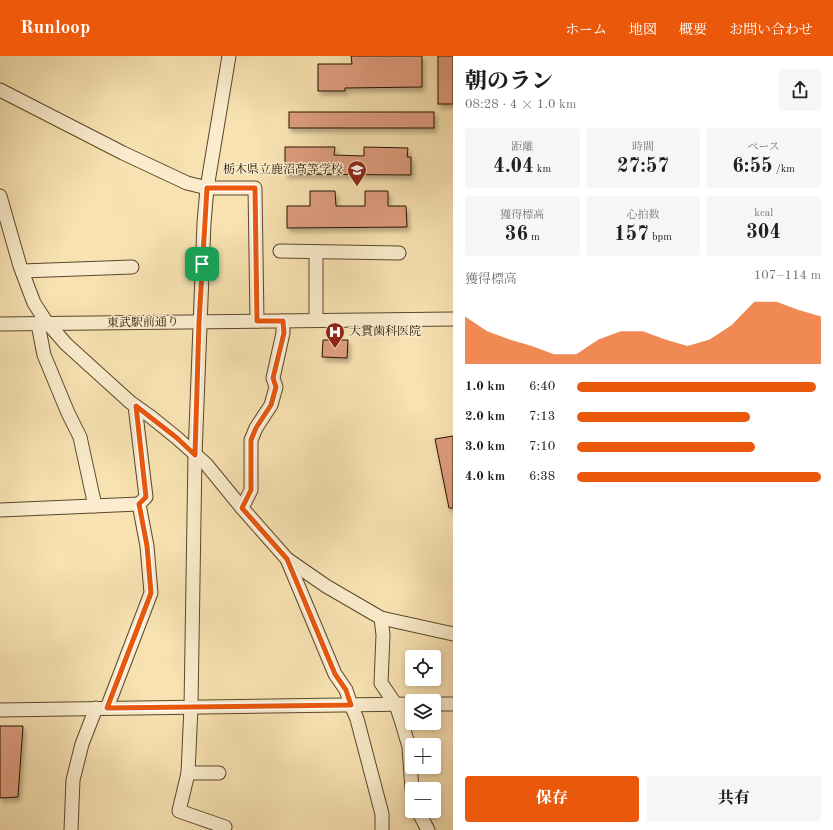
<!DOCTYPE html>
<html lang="ja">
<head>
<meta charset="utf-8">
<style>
	body { margin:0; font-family:"Old Standard TT","Noto Serif JP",serif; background:#f6f6f6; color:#202124; height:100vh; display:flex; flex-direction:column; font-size:15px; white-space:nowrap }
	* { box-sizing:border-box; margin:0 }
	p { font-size:13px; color:#757577 }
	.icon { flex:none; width:22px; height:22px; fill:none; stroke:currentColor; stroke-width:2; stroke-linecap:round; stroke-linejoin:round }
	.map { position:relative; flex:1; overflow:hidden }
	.panel { display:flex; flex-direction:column; background:#fff; width:380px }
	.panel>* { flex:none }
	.buttons { position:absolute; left:405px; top:594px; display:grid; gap:8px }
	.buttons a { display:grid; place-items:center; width:36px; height:36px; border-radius:4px; background:#fff; box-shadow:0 2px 6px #0003; font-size:20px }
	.pin { position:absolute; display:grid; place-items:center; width:34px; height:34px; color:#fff; margin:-17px; border-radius:8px; box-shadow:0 2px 6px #0006 }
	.round { display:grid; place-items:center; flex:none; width:42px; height:42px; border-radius:4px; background:#f6f6f6 }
	.headline { display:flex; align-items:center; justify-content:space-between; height:68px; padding:0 12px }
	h1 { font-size:22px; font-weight:800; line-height:30px }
	.stats { display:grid; grid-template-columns:repeat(3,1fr); gap:6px; height:68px; padding:4px 12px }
	.stats div { display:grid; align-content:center; border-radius:4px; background:#f6f6f6; text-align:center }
	.stats b { font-size:20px; font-weight:800 }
	.stats small { font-size:11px; font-weight:400 }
	.stats p { font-size:11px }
	.chart { height:112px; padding:8px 12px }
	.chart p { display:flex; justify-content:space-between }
	.chart svg { width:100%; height:72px; margin-top:4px; fill:#ea580c; opacity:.7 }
	.button { display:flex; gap:8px; margin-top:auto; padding:8px 12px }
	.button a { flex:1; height:46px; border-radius:4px; background:#ea580c; color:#fff; font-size:16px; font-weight:800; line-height:46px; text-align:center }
	.button a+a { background:#f6f6f6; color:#202124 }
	ul { padding:0 12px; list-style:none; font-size:13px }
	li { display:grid; grid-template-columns:64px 48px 1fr; align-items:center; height:30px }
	li i { height:10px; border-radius:5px; background:#ea580c }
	header { display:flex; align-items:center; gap:24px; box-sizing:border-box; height:56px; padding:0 20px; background:#ea580c; color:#fff }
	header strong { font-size:19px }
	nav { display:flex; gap:22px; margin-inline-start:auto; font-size:14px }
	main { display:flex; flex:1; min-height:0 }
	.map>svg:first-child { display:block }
	.building { fill:#de9d7e; stroke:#251300; filter:url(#shadow) }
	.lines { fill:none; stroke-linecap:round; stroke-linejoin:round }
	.minor-casing { stroke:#5a472c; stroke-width:15 }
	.minor { stroke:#faeccc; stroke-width:13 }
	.route-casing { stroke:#fff; stroke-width:8 }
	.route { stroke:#ea580c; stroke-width:5 }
	.labels { text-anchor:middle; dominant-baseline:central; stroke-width:3; stroke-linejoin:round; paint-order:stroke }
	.poi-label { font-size:12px; fill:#251300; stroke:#faeccc; text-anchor:end }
	.street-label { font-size:12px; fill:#251300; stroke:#faeccc }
</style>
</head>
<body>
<header>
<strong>Runloop</strong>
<nav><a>ホーム</a><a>地図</a><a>概要</a><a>お問い合わせ</a></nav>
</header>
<main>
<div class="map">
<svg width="453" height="774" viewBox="0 0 453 774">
	<defs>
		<filter id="shadow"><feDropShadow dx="2.5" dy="4" stdDeviation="2" flood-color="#0004"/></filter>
	</defs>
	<rect width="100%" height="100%" fill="#f8e2b1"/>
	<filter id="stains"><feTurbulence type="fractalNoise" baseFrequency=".005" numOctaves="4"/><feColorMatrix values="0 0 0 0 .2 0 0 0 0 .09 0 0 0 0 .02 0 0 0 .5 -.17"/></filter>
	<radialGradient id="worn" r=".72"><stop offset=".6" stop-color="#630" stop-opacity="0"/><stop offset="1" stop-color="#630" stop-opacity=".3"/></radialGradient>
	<!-- building -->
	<g class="building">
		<path d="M351 0H422V31L345 32V35H318V8H352Z"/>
		<rect x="438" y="0" width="15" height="48"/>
		<rect x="289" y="56" width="145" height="16"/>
		<path d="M285 91H335L334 99 364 100V91L408 92 407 101H411V119L285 118Z"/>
		<path d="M310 135H335L336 150H365V135H388V150H406L407 171 287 172V150H310Z"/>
		<path d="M323 284H348L347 302 322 301Z"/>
		<path d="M453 380V452H449L435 383Z"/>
		<path d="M0 670H23L18 741 0 742Z"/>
	</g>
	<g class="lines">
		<!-- minor casing -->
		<g class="minor-casing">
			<g id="minor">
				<path d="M0 34 123 97 187 127 207 132H255L257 265"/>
				<path d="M0 140 20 210 34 247 45 264 66 288 130 346 151 361 177 382 206 408 242 452 287 503 326 530 381 562 383 579 381 627 396 649 402 667 409 691 412 733"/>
				<path d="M280 195 399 197"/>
				<path d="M316 196V264"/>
				<path d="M22 215 132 211"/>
				<path d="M0 268 453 263"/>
				<path d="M38 268 44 299 68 357 80 381 95 450"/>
				<path d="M242 452 251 434V384L256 372 271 349 276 331 273 322 283 277V265"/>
				<path d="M0 454 139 448"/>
				<path d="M287 503 335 618 346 634 351 649 357 663 382 758V774"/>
				<path d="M381 562 453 578"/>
				<path d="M434 648H453"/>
				<path d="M107 652 151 537 147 490 139 448 146 441 135 350"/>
				<path d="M0 654 412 648"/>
				<path d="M188 717H219"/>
				<path d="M418 755 428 774"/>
				<path d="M225 771 179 755 188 717 191 651 195 399 204 167 207 132 229 0"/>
				<path d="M71 774 73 724 82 688 96 652"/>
			</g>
		</g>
		<!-- minor -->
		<use href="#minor" class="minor"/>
	</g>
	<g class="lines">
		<!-- route casing -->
		<g class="route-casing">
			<path id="route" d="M207 132H255L257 265H283L284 277 273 322 276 331 271 349 256 372 251 384V434L242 452 287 503 335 618 346 634 351 649 107 652 151 537 147 490 139 448 146 441 136 350 177 382 195 399 199 266Z"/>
		</g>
		<!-- route -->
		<use href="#route" class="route"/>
	</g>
	<!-- icons -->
	<defs>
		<g id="school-pin" transform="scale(1)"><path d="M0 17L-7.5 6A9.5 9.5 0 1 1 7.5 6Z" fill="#8f2418" stroke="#faeccc"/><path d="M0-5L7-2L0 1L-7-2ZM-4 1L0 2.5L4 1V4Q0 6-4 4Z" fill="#fff"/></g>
		<g id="hospital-pin" transform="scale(1)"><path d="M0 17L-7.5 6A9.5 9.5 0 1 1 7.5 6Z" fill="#8f2418" stroke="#faeccc"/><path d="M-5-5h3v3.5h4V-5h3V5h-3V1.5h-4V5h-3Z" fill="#fff"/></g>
	</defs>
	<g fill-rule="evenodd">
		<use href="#school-pin" x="357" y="114"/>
		<use href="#hospital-pin" x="335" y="276"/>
	</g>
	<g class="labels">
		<!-- poi labels -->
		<g class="poi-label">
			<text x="343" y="114">栃木県立鹿沼高等学校</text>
			<text x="349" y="276" text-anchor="start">大貫歯科医院</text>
		</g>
		<!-- street labels -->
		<g class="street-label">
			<text transform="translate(143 267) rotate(-1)">東武駅前通り</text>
		</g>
	</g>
	<rect width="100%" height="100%" filter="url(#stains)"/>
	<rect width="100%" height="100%" fill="url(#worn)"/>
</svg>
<div class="buttons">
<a><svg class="icon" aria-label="locate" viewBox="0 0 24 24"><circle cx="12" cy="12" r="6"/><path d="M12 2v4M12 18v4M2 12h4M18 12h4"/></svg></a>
<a><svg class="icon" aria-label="layers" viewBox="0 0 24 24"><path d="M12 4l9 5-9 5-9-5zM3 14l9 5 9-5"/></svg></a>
<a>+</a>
<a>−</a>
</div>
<div class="pin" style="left:202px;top:208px;background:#1e9e55"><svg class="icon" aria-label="arrive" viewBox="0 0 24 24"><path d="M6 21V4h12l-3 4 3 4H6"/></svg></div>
</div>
<section class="panel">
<div class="headline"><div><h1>朝のラン</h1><p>08:28 · 4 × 1.0 km</p></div><a class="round"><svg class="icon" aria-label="share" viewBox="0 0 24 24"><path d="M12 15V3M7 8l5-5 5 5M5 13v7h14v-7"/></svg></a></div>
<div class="stats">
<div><p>距離</p><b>4.04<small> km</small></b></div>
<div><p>時間</p><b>27:57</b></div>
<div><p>ペース</p><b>6:55<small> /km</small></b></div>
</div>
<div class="stats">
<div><p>獲得標高</p><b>36<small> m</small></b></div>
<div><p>心拍数</p><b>157<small> bpm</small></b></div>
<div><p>kcal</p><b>304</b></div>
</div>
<div class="chart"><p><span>獲得標高</span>107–114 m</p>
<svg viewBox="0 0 160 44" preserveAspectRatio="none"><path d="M0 44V15L10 24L20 29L30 33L40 38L50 38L60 29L70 24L80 24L90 29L100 33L110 29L120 20L130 6L140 6L150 11L160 15V44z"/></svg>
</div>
<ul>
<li><b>1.0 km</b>6:40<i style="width:98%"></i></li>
<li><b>2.0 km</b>7:13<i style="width:71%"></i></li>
<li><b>3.0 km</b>7:10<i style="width:73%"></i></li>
<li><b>4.0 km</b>6:38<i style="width:100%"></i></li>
</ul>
<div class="button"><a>保存</a><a>共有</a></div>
</section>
</main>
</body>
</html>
